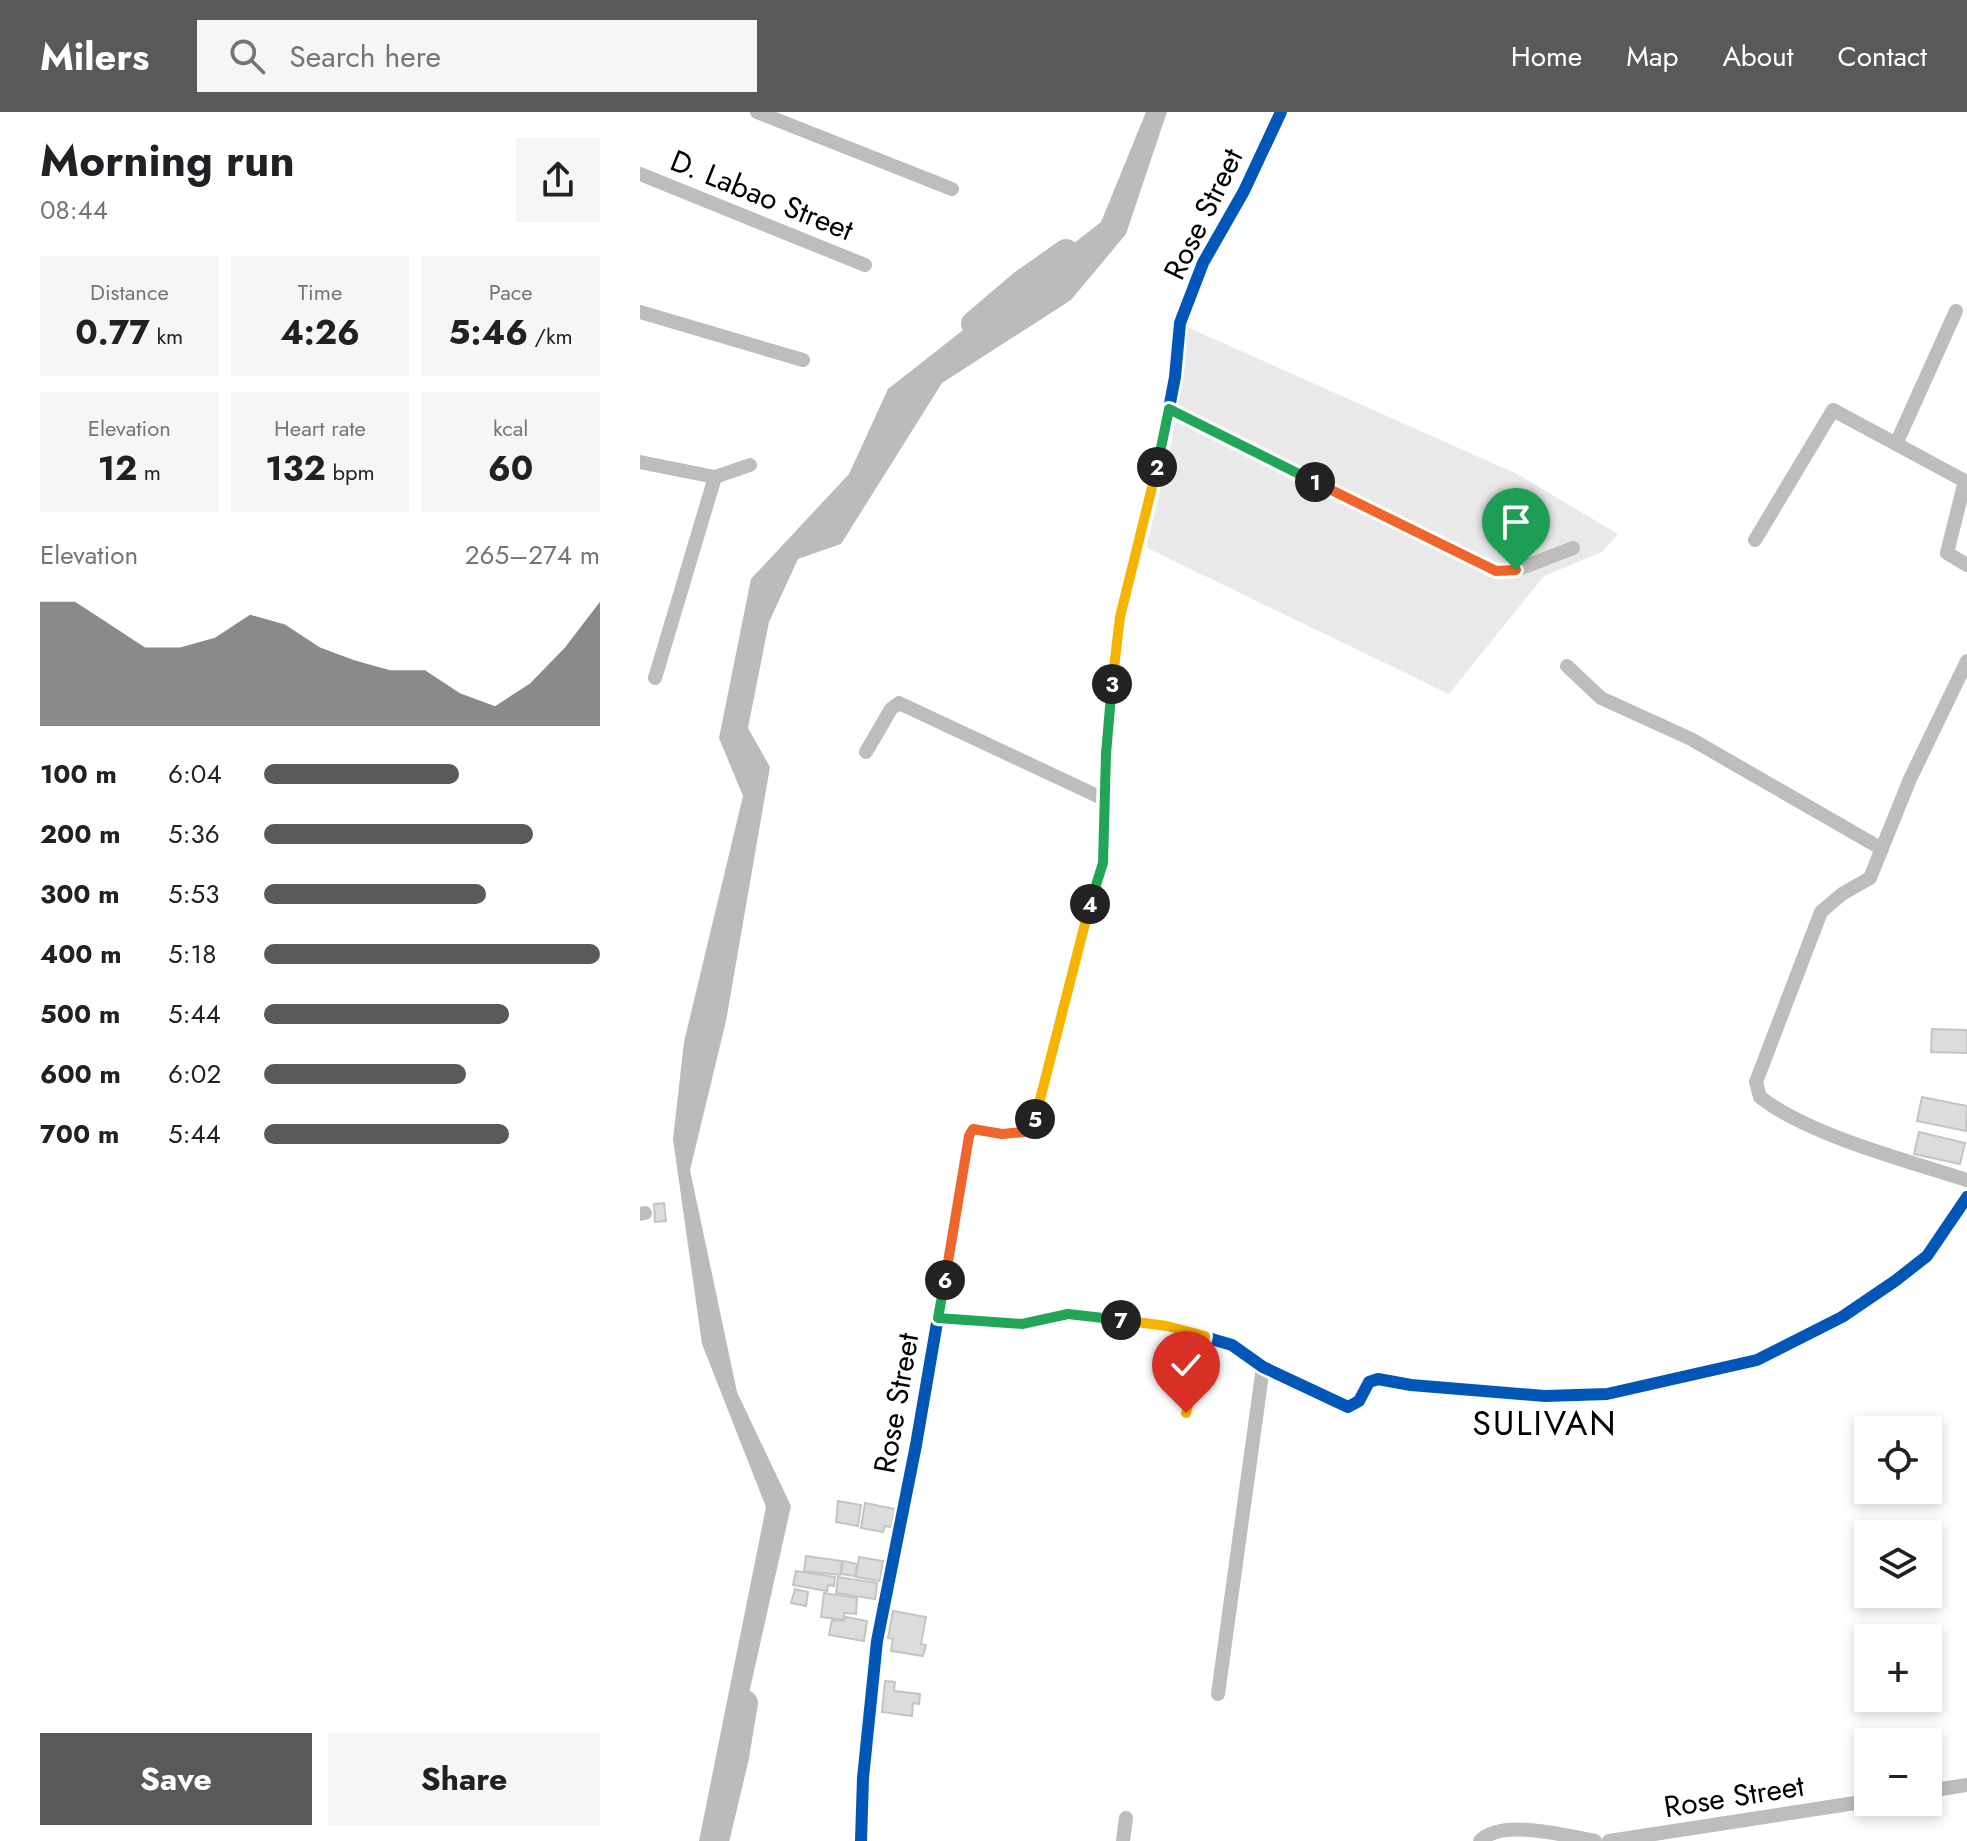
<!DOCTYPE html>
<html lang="en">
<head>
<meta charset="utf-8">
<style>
	body { margin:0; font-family:Jost,sans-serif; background:#f6f6f6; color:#202124; height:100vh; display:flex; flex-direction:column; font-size:30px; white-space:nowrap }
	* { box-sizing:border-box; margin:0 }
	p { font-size:26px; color:#757577 }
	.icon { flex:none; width:44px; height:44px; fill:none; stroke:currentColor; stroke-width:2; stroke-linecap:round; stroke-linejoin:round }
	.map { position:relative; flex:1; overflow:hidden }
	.details { display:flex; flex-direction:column; background:#fff; width:640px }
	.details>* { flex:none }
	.buttons { position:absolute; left:1214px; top:1304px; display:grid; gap:16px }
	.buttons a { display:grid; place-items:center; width:88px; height:88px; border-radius:0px; background:#fff; box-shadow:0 4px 12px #0003; font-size:40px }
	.pin { position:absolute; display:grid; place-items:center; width:68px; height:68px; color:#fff; margin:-82px -34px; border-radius:50% 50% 50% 0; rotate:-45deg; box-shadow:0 0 8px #0007 }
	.pin .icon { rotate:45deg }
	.km { position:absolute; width:40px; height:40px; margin:-20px; border-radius:50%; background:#222; color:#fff; font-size:22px; line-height:40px; text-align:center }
	.round { display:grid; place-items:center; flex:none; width:84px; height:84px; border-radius:0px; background:#f6f6f6 }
	.overview { display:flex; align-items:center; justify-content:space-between; height:136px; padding:0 40px }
	h1 { font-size:44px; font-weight:700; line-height:60px }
	.stats { display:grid; grid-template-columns:repeat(3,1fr); gap:12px; height:136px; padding:8px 40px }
	.stats div { display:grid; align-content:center; border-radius:0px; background:#f6f6f6; text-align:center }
	.stats b { font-size:34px; font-weight:700 }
	.stats small { font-size:22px; font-weight:400 }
	.stats p { font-size:22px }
	.chart { height:224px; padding:16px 40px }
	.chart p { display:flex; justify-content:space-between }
	.chart svg { width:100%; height:144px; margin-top:8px; fill:#595959; opacity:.7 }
	.action { display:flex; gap:16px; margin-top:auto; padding:16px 40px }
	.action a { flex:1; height:92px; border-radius:0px; background:#595959; color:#fff; font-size:32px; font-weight:700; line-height:92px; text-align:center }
	.action a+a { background:#f6f6f6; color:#202124 }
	ul { padding:0 40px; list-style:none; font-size:26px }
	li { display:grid; grid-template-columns:128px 96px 1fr; align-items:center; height:60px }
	li i { height:20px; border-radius:10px; background:#595959 }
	header { display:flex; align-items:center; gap:48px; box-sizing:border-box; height:112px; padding:0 40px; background:#595959; color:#fff }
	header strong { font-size:38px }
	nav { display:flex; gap:44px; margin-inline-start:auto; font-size:28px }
	.search { width:560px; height:72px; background:#f6f6f6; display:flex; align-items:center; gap:20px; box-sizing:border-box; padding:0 28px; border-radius:0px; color:#757577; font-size:30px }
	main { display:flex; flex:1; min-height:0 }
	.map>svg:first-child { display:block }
	.green { fill:#e9e9e9 }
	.water { fill:#bbb }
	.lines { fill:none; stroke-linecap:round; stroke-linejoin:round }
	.river { stroke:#bbb; stroke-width:26 }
	.building { fill:#dcdcdc; stroke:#c4c4c4; stroke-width:2 }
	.minor { stroke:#bdbdbd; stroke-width:14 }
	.cycleway-casing { stroke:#fff; stroke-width:17 }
	.cycleway { stroke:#0057b8; stroke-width:12 }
	.split-1-casing { stroke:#fff; stroke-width:16 }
	.split-2-casing { stroke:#fff; stroke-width:16 }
	.split-3-casing { stroke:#fff; stroke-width:16 }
	.split-4-casing { stroke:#fff; stroke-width:16 }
	.split-5-casing { stroke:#fff; stroke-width:16 }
	.split-6-casing { stroke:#fff; stroke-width:16 }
	.split-7-casing { stroke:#fff; stroke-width:16 }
	.split-8-casing { stroke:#fff; stroke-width:16 }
	.split-1 { stroke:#f0652b; stroke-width:10 }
	.split-2 { stroke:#22a559; stroke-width:10 }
	.split-3 { stroke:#f5b400; stroke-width:10 }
	.split-4 { stroke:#22a559; stroke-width:10 }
	.split-5 { stroke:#f5b400; stroke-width:10 }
	.split-6 { stroke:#f0652b; stroke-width:10 }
	.split-7 { stroke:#22a559; stroke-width:10 }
	.split-8 { stroke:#f5b400; stroke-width:10 }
	.labels { text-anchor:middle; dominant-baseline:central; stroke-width:7; stroke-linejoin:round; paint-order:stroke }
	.street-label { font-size:30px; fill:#000; stroke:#fff }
	.quarter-label { font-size:34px; letter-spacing:2px; fill:#000; stroke:#fff }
</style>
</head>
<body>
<header>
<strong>Milers</strong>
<div class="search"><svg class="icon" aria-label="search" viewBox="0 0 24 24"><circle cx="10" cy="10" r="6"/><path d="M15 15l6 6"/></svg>Search here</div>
<nav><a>Home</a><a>Map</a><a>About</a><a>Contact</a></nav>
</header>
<main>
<section class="details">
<div class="overview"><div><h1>Morning run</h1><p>08:44</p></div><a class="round"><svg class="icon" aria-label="share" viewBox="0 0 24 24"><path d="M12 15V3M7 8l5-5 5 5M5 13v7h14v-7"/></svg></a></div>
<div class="stats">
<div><p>Distance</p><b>0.77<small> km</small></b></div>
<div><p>Time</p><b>4:26</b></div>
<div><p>Pace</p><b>5:46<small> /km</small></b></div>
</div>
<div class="stats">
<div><p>Elevation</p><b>12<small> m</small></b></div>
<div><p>Heart rate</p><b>132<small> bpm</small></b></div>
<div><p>kcal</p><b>60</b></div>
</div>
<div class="chart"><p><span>Elevation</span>265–274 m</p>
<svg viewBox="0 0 160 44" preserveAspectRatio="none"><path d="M0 44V6L10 6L20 13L30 20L40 20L50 17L60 10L70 13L80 20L90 24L100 27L110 27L120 34L130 38L140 31L150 20L160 6V44z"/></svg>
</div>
<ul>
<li><b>100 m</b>6:04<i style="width:58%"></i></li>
<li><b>200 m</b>5:36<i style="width:80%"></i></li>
<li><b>300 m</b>5:53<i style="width:66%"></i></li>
<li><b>400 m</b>5:18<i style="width:100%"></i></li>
<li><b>500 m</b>5:44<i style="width:73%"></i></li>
<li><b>600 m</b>6:02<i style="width:60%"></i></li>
<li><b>700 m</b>5:44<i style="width:73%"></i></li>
</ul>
<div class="action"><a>Save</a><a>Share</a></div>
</section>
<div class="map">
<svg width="1327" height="1729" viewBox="0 0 1327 1729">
	<rect width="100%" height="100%" fill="#fff"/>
	<!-- green -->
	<path class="green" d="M545 214 877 362 978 422 962 440 904 464 809 582 505 435 533 306 852 464 875 452 856 453 535 292Z"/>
	<!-- water -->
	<path class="water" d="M506 0H527L486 122 431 188 302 271 201 432 158 447 129 510 108 616 130 655 86 909 50 1058 97 1280 151 1394 76 1729H59L126 1395 62 1232 33 1027 44 930 103 684 79 626 111 467 209 362 248 277 461 110Z"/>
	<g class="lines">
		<!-- river -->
		<g class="river">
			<path d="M334 212 382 171 426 140"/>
			<path d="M76 1729 96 1645 105 1591"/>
		</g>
	</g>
	<!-- building -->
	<g class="building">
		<path d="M1292 917 1327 918V941L1291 940Z"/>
		<path d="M1282 985 1327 994 1326 1019 1277 1009Z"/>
		<path d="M1279 1020 1325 1031 1320 1052 1274 1042Z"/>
		<path d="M24 1091 26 1109 15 1110 14 1092Z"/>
		<path d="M198 1389 221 1393 218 1414 196 1410Z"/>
		<path d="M225 1391 255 1397 251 1415 245 1414 243 1420 221 1416Z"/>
		<path d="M166 1444 202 1449 200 1463 164 1459Z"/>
		<path d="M219 1445 243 1449 240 1469 216 1465Z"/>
		<path d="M203 1449 217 1452 215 1464 201 1462Z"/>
		<path d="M156 1459 195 1465 194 1474 188 1473 187 1479 153 1473Z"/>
		<path d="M198 1465 237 1471 235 1487 196 1481Z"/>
		<path d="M155 1477 168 1480 166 1494 151 1491Z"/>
		<path d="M184 1481 217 1486 216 1502 204 1501V1508L181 1505Z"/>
		<path d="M253 1499 286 1505 281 1532 286 1533 283 1544 251 1539 253 1527 248 1526Z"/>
		<path d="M206 1505 227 1509 224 1529 189 1523 192 1508 204 1509Z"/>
		<path d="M245 1569 255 1570 254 1579 280 1582 279 1592 273 1591 272 1604 242 1600Z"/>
	</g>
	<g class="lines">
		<!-- minor -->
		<g class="minor">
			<path d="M117 0 312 77"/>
			<path d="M0 62 225 153"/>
			<path d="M0 200 163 248"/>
			<path d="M529 297 856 459 876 458 933 436"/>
			<path d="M1256 332 1316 199"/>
			<path d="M0 350 75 365 110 353"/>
			<path d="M1115 428 1193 298 1325 369 1307 441 1327 453"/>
			<path d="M1327 549 1270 667 1230 766 1202 782 1181 800 1116 970 1120 985C1168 1023 1268 1049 1327 1068"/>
			<path d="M927 554 961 586 1051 627 1242 737"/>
			<path d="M15 566 75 365"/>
			<path d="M226 640 251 597 259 591 466 688"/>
			<path d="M0 1102 5 1101"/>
			<path d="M298 1206 382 1212 428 1202 527 1214 592 1233 623 1255 708 1295 719 1289 729 1270 738 1267 771 1273 905 1284 967 1282 1117 1248 1202 1205 1255 1169 1287 1144 1327 1085"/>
			<path d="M546 1301 565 1224"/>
			<path d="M578 1582 623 1255"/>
			<path d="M1288 1679 1327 1673"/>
			<path d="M221 1729 223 1666 237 1529 276 1333 329 1024 333 1017 362 1022 384 1020 396 1006 405 974 416 918 463 751 466 642 480 505 520 344 535 265 540 211 563 151 604 79 641 0"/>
			<path d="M483 1729 486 1706"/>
			<path d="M840 1729C862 1706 927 1724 955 1729"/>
			<path d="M969 1729 1228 1689"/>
		</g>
		<!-- cycleway casing -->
		<g class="cycleway-casing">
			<g id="cycleway">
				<path d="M298 1206 382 1212 428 1202 527 1214 592 1233 623 1255 708 1295 719 1289 729 1270 738 1267 771 1273 905 1284 967 1282 1117 1248 1202 1205 1255 1169 1287 1144 1327 1085"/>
				<path d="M221 1729 223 1666 237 1529 276 1333 329 1024 333 1017 362 1022 384 1020 396 1006 405 974 416 918 463 751 466 642 480 505 520 344 535 265 540 211 563 151 604 79 641 0"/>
			</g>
		</g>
		<!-- cycleway -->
		<use href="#cycleway" class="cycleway"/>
	</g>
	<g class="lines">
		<!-- split-1 casing -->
		<g class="split-1-casing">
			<path id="split-1" d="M675 370 856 459 876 458"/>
		</g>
		<!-- split-2 casing -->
		<g class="split-2-casing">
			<path id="split-2" d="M517 355 529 297 675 370"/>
		</g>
		<!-- split-3 casing -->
		<g class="split-3-casing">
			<path id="split-3" d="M472 572 480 505 517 355"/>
		</g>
		<!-- split-4 casing -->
		<g class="split-4-casing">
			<path id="split-4" d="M450 792 463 751 466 642 472 572"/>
		</g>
		<!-- split-5 casing -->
		<g class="split-5-casing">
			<path id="split-5" d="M395 1007 450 792"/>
		</g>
		<!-- split-6 casing -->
		<g class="split-6-casing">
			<path id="split-6" d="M305 1168 329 1024 333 1017 362 1022 384 1020 395 1007"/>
		</g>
		<!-- split-7 casing -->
		<g class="split-7-casing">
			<path id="split-7" d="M305 1168 298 1206 382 1212 428 1202 481 1208"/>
		</g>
		<!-- split-8 casing -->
		<g class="split-8-casing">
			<path id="split-8" d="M481 1208 527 1214 565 1224 546 1301"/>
		</g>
		<!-- split-1 -->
		<use href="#split-1" class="split-1"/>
		<!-- split-2 -->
		<use href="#split-2" class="split-2"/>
		<!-- split-3 -->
		<use href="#split-3" class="split-3"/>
		<!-- split-4 -->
		<use href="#split-4" class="split-4"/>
		<!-- split-5 -->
		<use href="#split-5" class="split-5"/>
		<!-- split-6 -->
		<use href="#split-6" class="split-6"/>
		<!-- split-7 -->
		<use href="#split-7" class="split-7"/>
		<!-- split-8 -->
		<use href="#split-8" class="split-8"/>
	</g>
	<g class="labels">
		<!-- street labels -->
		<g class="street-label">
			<text transform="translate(122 83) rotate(22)">D. Labao Street</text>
			<text transform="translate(563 102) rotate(-64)">Rose Street</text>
			<text transform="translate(256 1291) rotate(-80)">Rose Street</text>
			<text transform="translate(1094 1684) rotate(-9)">Rose Street</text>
		</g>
		<!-- quarter labels -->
		<g class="quarter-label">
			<text x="905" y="1311">SULIVAN</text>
		</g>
	</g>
</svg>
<div class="buttons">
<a><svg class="icon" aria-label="locate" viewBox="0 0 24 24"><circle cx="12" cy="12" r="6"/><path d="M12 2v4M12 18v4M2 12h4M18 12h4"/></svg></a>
<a><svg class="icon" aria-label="layers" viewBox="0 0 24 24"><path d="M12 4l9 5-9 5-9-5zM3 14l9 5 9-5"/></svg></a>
<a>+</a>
<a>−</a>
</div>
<div class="pin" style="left:876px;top:458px;background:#1e9e55"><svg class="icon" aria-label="arrive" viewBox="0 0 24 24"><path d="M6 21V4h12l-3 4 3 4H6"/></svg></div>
<div class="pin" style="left:546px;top:1301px;background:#d93025"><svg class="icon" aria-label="check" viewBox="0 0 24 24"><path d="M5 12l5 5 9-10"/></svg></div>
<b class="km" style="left:675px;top:370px">1</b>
<b class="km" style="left:517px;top:355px">2</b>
<b class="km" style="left:472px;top:572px">3</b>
<b class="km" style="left:450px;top:792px">4</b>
<b class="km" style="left:395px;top:1007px">5</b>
<b class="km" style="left:305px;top:1168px">6</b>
<b class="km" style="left:481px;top:1208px">7</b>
</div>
</main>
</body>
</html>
